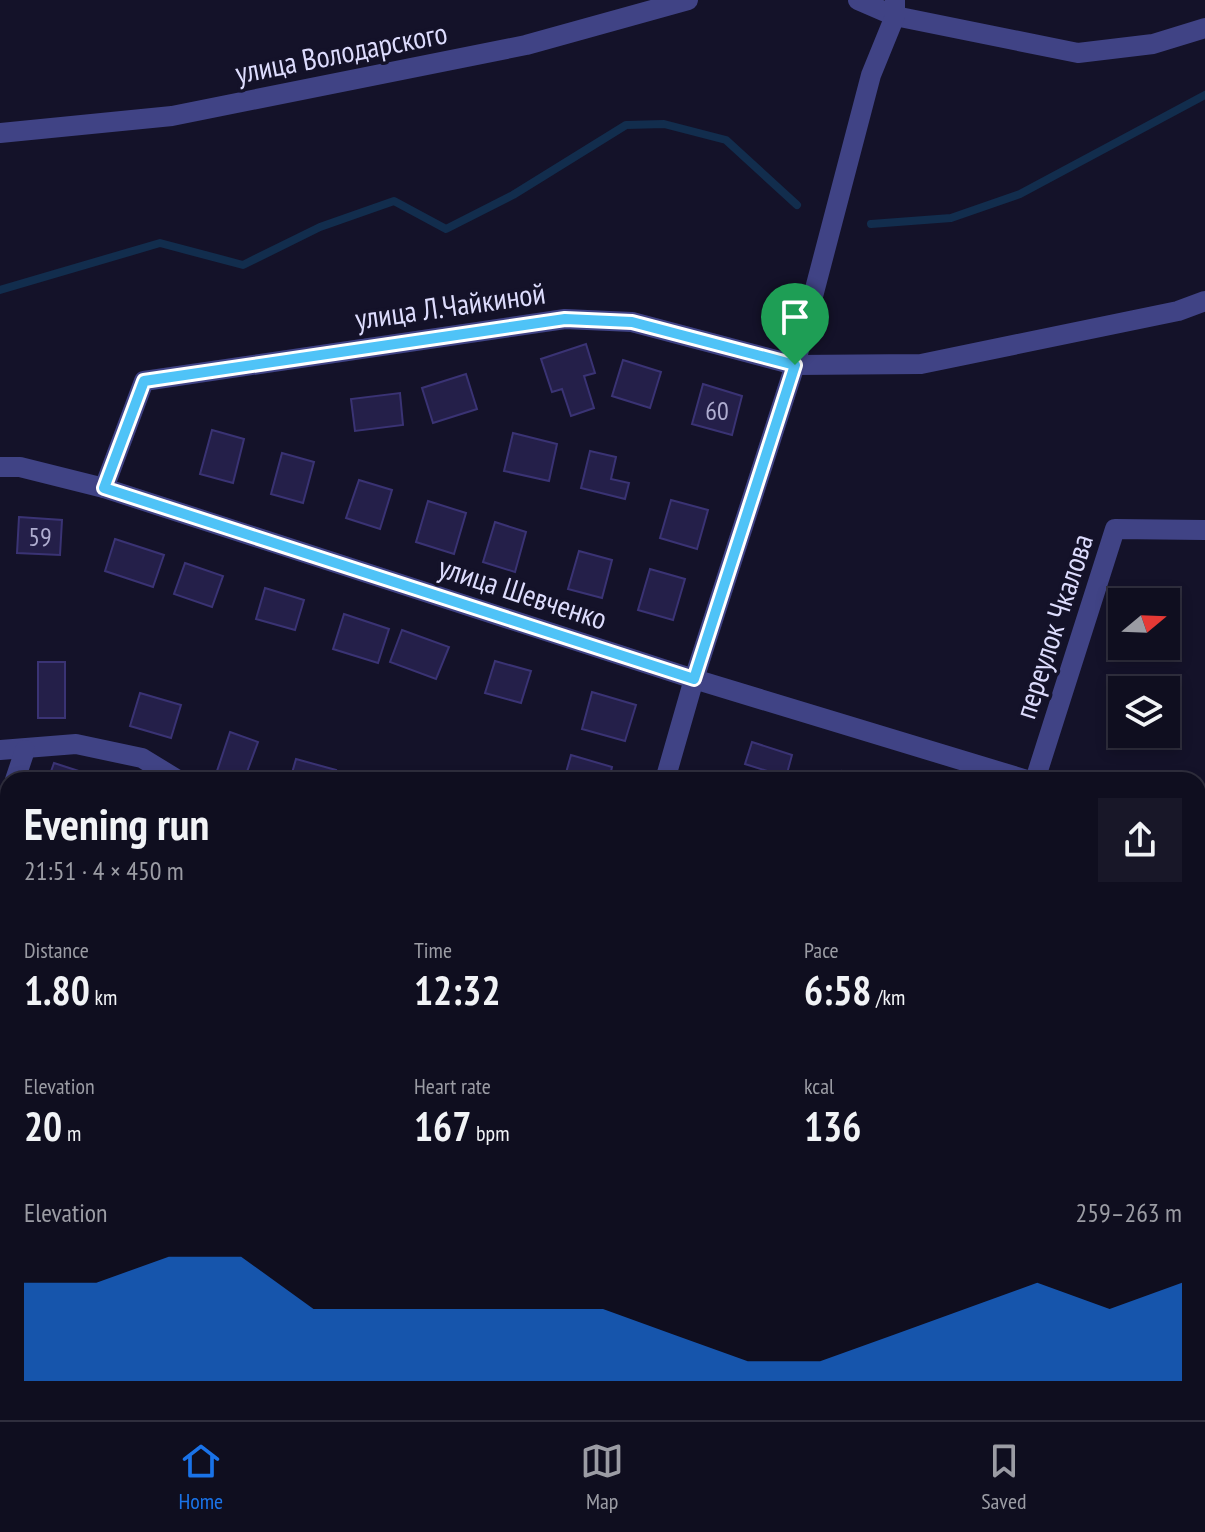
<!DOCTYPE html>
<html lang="en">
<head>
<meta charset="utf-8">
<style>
	body { margin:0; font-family:"PT Sans Narrow",sans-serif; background:#181728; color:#f1f3f6; height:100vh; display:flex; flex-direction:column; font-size:30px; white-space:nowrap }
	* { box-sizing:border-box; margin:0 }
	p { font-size:26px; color:#9b9ca4 }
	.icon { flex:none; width:44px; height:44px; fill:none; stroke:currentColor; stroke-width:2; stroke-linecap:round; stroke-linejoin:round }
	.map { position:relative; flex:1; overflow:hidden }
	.sheet { position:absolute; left:0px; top:772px; width:1206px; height:648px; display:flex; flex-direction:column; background:#0f0e1f; border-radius:24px 24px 0 0; box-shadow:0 4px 12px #0003,0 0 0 2px #2f2e3d }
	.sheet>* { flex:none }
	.needle { width:52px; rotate:71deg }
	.controls { position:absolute; left:1108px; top:588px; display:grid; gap:16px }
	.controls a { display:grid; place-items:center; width:72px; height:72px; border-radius:0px; background:#0f0e1f; box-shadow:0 4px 12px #0003,0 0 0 2px #2f2e3d; font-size:40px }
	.pin { position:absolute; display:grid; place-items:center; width:68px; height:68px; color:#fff; margin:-82px -34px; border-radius:50% 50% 50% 0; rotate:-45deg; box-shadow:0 0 8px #0007 }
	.pin .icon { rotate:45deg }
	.round { display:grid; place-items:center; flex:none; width:84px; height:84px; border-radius:0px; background:#181728 }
	.head { display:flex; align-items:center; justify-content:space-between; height:136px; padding:0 24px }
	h1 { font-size:44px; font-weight:700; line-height:60px }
	.stats { display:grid; grid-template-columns:repeat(3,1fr); gap:12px; height:136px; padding:8px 24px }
	.stats div { display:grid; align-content:center }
	.stats b { font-size:40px; font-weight:700 }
	.stats small { font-size:22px; font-weight:400 }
	.stats p { font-size:22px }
	.chart { height:224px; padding:16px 24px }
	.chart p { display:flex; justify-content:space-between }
	.chart svg { width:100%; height:144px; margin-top:8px; fill:#1a73e8; opacity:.7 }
	.tabs { display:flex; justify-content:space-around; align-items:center; height:112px; border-top:2px solid #2f2e3d; background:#0f0e1f; font-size:22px; color:#9b9ca4 }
	.tabs a { display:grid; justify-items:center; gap:4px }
	.tabs .selected { color:#1a73e8 }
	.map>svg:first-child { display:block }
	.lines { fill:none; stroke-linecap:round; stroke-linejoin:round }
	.stream { stroke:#122d4d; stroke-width:8 }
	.building { fill:#241f49; stroke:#3a3374; stroke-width:2 }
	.minor { stroke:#404385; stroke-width:20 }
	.route-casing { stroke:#fff; stroke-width:16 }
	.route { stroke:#4fc3f7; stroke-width:10 }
	.labels { text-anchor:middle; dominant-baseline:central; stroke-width:7; stroke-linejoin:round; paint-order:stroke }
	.number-label { font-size:26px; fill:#afadd0 }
	.street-label { font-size:30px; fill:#dddcfd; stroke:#141229 }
</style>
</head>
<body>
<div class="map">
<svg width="1205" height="1420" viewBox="0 0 1205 1420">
	<rect width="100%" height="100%" fill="#141229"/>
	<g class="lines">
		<!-- stream -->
		<g class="stream">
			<path d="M871 224 951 218 1020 194 1205 95"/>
			<path d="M0 290 160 243 243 265 320 227 394 201 446 229 513 195 626 125 664 124 726 140 797 205"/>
		</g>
	</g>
	<!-- building -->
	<g class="building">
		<path d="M586 344 595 373 584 376 594 408 571 416 562 389 552 392 541 359Z"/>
		<path d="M623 360 661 372 650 408 612 396Z"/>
		<path d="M466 374 477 409 433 423 422 388Z"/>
		<path d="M703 384 742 396 732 435 692 424Z"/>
		<path d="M400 393 403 425 355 431 351 399Z"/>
		<path d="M212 430 244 439 233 483 200 474Z"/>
		<path d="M513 433 557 444 549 481 504 471Z"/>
		<path d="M590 451 616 457 611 479 629 483 625 499 581 488Z"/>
		<path d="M282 453 314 462 303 503 271 494Z"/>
		<path d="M359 480 392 490 380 529 346 518Z"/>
		<path d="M671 500 708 510 697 549 660 538Z"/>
		<path d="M428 501 466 513 454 554 416 542Z"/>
		<path d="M19 517 62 520 60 555 17 553Z"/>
		<path d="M495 522 526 532 515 572 483 562Z"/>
		<path d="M115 539 164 555 153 587 105 571Z"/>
		<path d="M579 551 612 560 602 598 568 589Z"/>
		<path d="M185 563 223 576 212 607 174 594Z"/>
		<path d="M650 569 685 579 673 620 638 610Z"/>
		<path d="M265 588 304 600 295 630 256 619Z"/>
		<path d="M344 614 389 629 378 663 333 649Z"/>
		<path d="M402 630 449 647 436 679 390 662Z"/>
		<path d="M495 661 531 671 521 703 485 693Z"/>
		<rect x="38" y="662" width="27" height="56"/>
		<path d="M592 692 636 705 625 741 582 729Z"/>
		<path d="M140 693 181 705 171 738 130 726Z"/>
		<path d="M230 732 258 742 244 780 215 777Z"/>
		<path d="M752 742 792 755 786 777 745 764Z"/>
		<path d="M571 755 612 767 609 780H564Z"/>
		<path d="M296 759 336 770 333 780H290Z"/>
		<path d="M54 763 97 777 96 780H48Z"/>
		<path d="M842 771 870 780H839Z"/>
		<path d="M1198 883 1205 886V919L1198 916Z"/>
		<path d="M3 901 8 903V935L0 933Z"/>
		<path d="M1198 974 1205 976V1009L1198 1007Z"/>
		<path d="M0 1010 8 1012 2 1039 0 1038Z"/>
		<path d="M299 1412H344L341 1420H310L298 1416Z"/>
		<path d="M365 1412H411L408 1420H362Z"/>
	</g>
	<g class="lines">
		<!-- minor -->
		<g class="minor">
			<path d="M858 0 895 16 1078 53 1153 44 1205 28"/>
			<path d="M0 133 172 116 526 45 688 0"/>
			<path d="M0 467H20L104 488 694 679 1027 780"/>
			<path d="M104 488 144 381 565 319 632 322 795 365 921 364 1178 311 1205 301"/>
			<path d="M0 750 76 744 142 758 178 780"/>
			<path d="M15 780 25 750"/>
			<path d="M665 780 694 679 795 365 871 75 895 16V0"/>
			<path d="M1035 780 1115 529 1205 530"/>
			<path d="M0 825 8 801"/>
			<path d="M1198 834 1205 837"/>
			<path d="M1198 1125 1205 1127"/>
			<path d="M8 1412 33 1420"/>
			<path d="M898 1412 922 1420"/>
			<path d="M86 1420 89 1412"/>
			<path d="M467 1420 470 1412"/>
			<path d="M879 1420 882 1412"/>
			<path d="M993 1420 996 1412"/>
		</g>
	</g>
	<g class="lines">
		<!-- route casing -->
		<g class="route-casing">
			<path id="route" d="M565 319 632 322 795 365 694 679 104 488 144 381Z"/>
		</g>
		<!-- route -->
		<use href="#route" class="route"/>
	</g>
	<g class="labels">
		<!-- number labels -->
		<g class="number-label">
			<text x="717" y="410">60</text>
			<text x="40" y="536">59</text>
		</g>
		<!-- street labels -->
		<g class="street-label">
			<text transform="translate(341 52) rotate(-11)">улица Володарского</text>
			<text transform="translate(450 305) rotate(-8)">улица Л.Чайкиной</text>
			<text transform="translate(523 592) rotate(18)">улица Шевченко</text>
			<text transform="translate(1053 626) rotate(-72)">переулок Чкалова</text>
		</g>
	</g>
</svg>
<div class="controls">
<a><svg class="needle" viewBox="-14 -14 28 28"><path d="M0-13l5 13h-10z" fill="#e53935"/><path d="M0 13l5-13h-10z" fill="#9b9ca4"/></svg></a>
<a><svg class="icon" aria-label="layers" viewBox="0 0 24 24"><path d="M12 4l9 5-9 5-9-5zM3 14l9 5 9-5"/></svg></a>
</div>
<div class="pin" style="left:795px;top:365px;background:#1e9e55"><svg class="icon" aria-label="arrive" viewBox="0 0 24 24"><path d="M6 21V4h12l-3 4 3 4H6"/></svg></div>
<section class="sheet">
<div class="head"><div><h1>Evening run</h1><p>21:51 · 4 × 450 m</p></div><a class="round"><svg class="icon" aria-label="share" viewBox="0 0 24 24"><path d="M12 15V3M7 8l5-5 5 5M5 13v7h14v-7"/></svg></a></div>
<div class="stats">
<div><p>Distance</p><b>1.80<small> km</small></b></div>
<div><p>Time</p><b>12:32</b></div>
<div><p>Pace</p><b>6:58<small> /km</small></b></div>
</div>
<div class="stats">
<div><p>Elevation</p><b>20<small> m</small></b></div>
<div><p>Heart rate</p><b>167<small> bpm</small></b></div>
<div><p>kcal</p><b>136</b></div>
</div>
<div class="chart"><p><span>Elevation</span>259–263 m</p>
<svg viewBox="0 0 160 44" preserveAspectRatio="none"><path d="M0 44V14L10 14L20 6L30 6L40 22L50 22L60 22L70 22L80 22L90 30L100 38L110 38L120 30L130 22L140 14L150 22L160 14V44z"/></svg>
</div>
</section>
</div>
<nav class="tabs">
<a class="selected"><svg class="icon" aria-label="home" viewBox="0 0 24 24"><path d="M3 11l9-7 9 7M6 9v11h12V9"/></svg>Home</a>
<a><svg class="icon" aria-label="map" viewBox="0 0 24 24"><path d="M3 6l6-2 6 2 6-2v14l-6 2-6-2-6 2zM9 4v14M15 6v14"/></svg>Map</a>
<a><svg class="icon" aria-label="saved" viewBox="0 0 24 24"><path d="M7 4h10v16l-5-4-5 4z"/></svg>Saved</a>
</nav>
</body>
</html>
